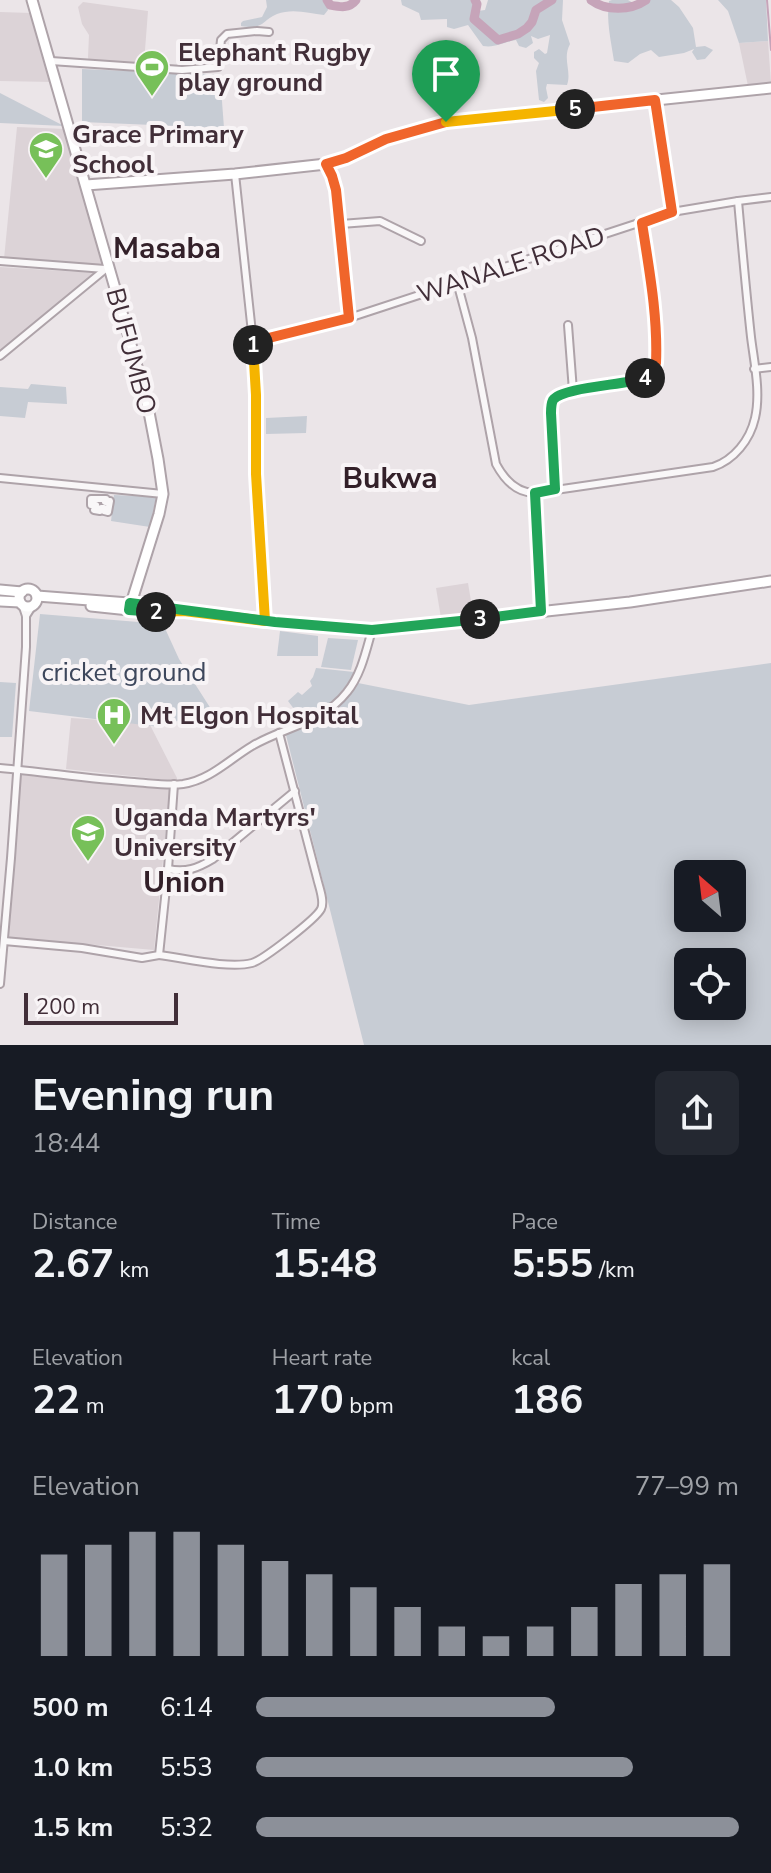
<!DOCTYPE html>
<html lang="en">
<head>
<meta charset="utf-8">
<style>
	body { margin:0; font-family:"Nunito Sans",sans-serif; background:#242831; color:#f1f3f6; height:100vh; display:flex; flex-direction:column; font-size:30px; white-space:nowrap }
	* { box-sizing:border-box; margin:0 }
	p { font-size:26px; color:#9ea1a6 }
	.icon { flex:none; width:44px; height:44px; fill:none; stroke:currentColor; stroke-width:2; stroke-linecap:round; stroke-linejoin:round }
	.map { position:relative; height:1045px; overflow:hidden }
	.drawer { display:flex; flex-direction:column; background:#171b24; flex:1 }
	.drawer>* { flex:none }
	.needle { width:52px; rotate:332deg }
	.buttons { position:absolute; left:674px; top:860px; display:grid; gap:16px }
	.buttons a { display:grid; place-items:center; width:72px; height:72px; border-radius:12px; background:#171b24; box-shadow:0 4px 20px #0003; font-size:40px }
	.scale { position:absolute; left:24px; bottom:20px; width:154px; box-sizing:border-box; padding-left:8px; border:4px solid #412e38; border-top:0; font-size:22px; line-height:28px; white-space:nowrap; color:#412e38; -webkit-text-stroke:6px #f8f4f6; paint-order:stroke }
	.pin { position:absolute; display:grid; place-items:center; width:68px; height:68px; color:#fff; margin:-82px -34px; border-radius:50% 50% 50% 0; rotate:-45deg; box-shadow:0 0 8px #0007 }
	.pin .icon { rotate:45deg }
	.km { position:absolute; width:40px; height:40px; margin:-20px; border-radius:50%; background:#222; color:#fff; font-size:22px; line-height:40px; text-align:center }
	.round { display:grid; place-items:center; flex:none; width:84px; height:84px; border-radius:12px; background:#242831 }
	.head { display:flex; align-items:center; justify-content:space-between; height:136px; padding:0 32px }
	h1 { font-size:44px; font-weight:700; line-height:60px }
	.figures { display:grid; grid-template-columns:repeat(3,1fr); gap:12px; height:136px; padding:8px 32px }
	.figures div { display:grid; align-content:center }
	.figures b { font-size:40px; font-weight:700 }
	.figures small { font-size:22px; font-weight:400 }
	.figures p { font-size:22px }
	.chart { height:224px; padding:16px 32px }
	.chart p { display:flex; justify-content:space-between }
	.chart svg { width:100%; height:144px; margin-top:8px; stroke:#8c9099; stroke-width:6 }
	ul { padding:0 32px; list-style:none; font-size:26px }
	li { display:grid; grid-template-columns:128px 96px 1fr; align-items:center; height:60px }
	li i { height:20px; border-radius:10px; background:#8c9099 }
	.map>svg:first-child { display:block }
	.built { fill:#dcd3d7 }
	.green { fill:#c7ccd4; fill-rule:evenodd }
	.lines { fill:none; stroke-linecap:round; stroke-linejoin:round }
	.stream { stroke:#c6a4b9; stroke-width:2 }
	.river { stroke:#c6a4b9; stroke-width:9 }
	.street-casing { stroke:#aea3a9; stroke-width:10 }
	.secondary-casing { stroke:#aea3a9; stroke-width:13 }
	.street { stroke:#f9f7f8; stroke-width:6 }
	.secondary { stroke:#fff; stroke-width:9 }
	.split-1-casing { stroke:#fff; stroke-width:16 }
	.split-2-casing { stroke:#fff; stroke-width:16 }
	.split-3-casing { stroke:#fff; stroke-width:16 }
	.split-4-casing { stroke:#fff; stroke-width:16 }
	.split-5-casing { stroke:#fff; stroke-width:16 }
	.split-6-casing { stroke:#fff; stroke-width:16 }
	.split-1 { stroke:#f0652b; stroke-width:10 }
	.split-2 { stroke:#f5b400; stroke-width:10 }
	.split-3 { stroke:#22a559; stroke-width:10 }
	.split-4 { stroke:#22a559; stroke-width:10 }
	.split-5 { stroke:#f0652b; stroke-width:10 }
	.split-6 { stroke:#f5b400; stroke-width:10 }
	.labels { text-anchor:middle; dominant-baseline:central; stroke-width:8; stroke-linejoin:round; paint-order:stroke }
	.poi-label { font-size:26px; font-weight:bold; fill:#412e38; stroke:#f8f4f6; text-anchor:start }
	.street-label { font-size:26px; fill:#412e38; stroke:#f8f4f6 }
	.park-label { font-size:26px; fill:#3d475c; stroke:#f8f4f6 }
	.quarter-label { font-size:30px; font-weight:bold; fill:#332029; stroke:#f8f4f6 }
</style>
</head>
<body>
<div class="map">
<svg width="771" height="1045" viewBox="0 0 771 1045">
	<rect width="100%" height="100%" fill="#ebe5e8"/>
	<!-- built -->
	<g class="built">
		<path d="M83 2 148 11 144 63 89 62 88 57 89 35 82 24 78 7Z"/>
		<path d="M0 12 31 13 53 82 0 81Z"/>
		<path d="M768 41 771 84 748 86 739 43Z"/>
		<path d="M17 127 66 129 103 268 4 259Z"/>
		<path d="M0 267 95 273 98 275 0 353Z"/>
		<path d="M468 583 473 613 441 618 436 588Z"/>
		<path d="M71 718 149 723 177 778V781L66 769Z"/>
		<path d="M21 775 170 789 154 950 6 937Z"/>
	</g>
	<!-- green -->
	<g class="green">
		<path d="M266 0H325L328 10 324 15C309 13 292 8 277 14 261 21 264 30 241 26V23L243 21 262 17 267 7Z"/>
		<path d="M401 0H471L478 11 485 10 488 0H563L562 20 570 44C562 59 572 71 567 85L547 84 546 88 548 98 544 102 539 100 536 71 539 63 534 58V52L539 49 545 54 547 53 550 35 538 39 531 36 533 43 526 48 519 46 516 40C504 42 496 48 483 46L468 25 454 29 447 27V19L421 20 419 13 402 5Z"/>
		<path d="M612 0H628L635 4 646 0H671L679 7 693 28 696 47 705 46 713 50 705 59 697 60 692 52 694 49 684 53 659 57 651 50 640 54 628 63 614 61C611 41 606 20 609 1Z"/>
		<path d="M718 0H766L768 41 739 43 728 11Z"/>
		<path d="M82 69 220 75 224 128 82 122Z"/>
		<path d="M0 93 64 126 0 123Z"/>
		<path d="M31 384 66 387 67 404 28 402 25 418 0 416V387L28 389Z"/>
		<path d="M307 416 306 433 266 434V418Z"/>
		<path d="M114 495 156 497 150 527 111 521Z"/>
		<path d="M40 614 163 624 179 659 211 709 160 727 29 711Z"/>
		<path d="M280 631 318 636V656H277Z"/>
		<path d="M328 638 358 640 351 670 321 667Z"/>
		<path d="M771 663V1045H364L286 735C295 729 306 727 315 722 332 712 348 700 358 683L469 705ZM688 874H732V918H688ZM688 962H732V1006H688Z"/>
		<path d="M316 668 354 672C343 695 325 709 303 721L288 701 298 692 302 695 312 686 310 681 313 677Z"/>
		<path d="M0 682 16 683 12 737H0Z"/>
	</g>
	<g class="lines">
		<!-- stream -->
		<path class="stream" d="M767 0 771 50"/>
		<!-- river -->
		<g class="river">
			<path d="M327 0 330 5C340 7 349 9 356 0"/>
			<path d="M475 0 477 4 474 19 498 40 518 34 527 28 532 22 536 10 552 0"/>
			<path d="M591 0C606 11 630 11 646 0"/>
		</g>
		<!-- street casing -->
		<g class="street-casing">
			<g id="street">
				<path d="M51 61 182 70 218 67 221 40 227 34 257 31 269 32"/>
				<path d="M655 100 672 212"/>
				<path d="M326 164 336 190 349 318"/>
				<path d="M235 174 253 342 256 395V474L265 621"/>
				<path d="M341 224 380 221 421 241"/>
				<path d="M0 261 105 269"/>
				<path d="M457 282 472 338 496 464C504 479 516 493 535 493L713 467C734 460 750 440 755 418 761 392 754 362 751 337 746 291 742 246 738 201"/>
				<path d="M568 325 573 391"/>
				<path d="M253 342 349 318 672 212 738 201 771 197"/>
				<path d="M0 356 108 267"/>
				<path d="M754 369 771 367"/>
				<path d="M0 478 163 494"/>
				<path d="M555 489 551 413C551 408 551 404 553 400 563 386 619 385 637 381 648 377 655 372 656 360L655 304 642 223"/>
				<path d="M535 493 541 611"/>
				<path d="M108 512 104 511V508H101L100 511 94 510 96 505H91V499H106L105 502 110 501 108 512"/>
				<path d="M26 616 33 605"/>
				<path d="M0 768C45 772 89 779 134 782 150 783 167 786 183 784 210 780 230 759 252 746 284 727 323 723 347 692 361 675 366 651 372 630"/>
				<path d="M168 869C186 873 198 868 213 859L295 791"/>
				<path d="M4 941 82 948 142 958 159 955 168 869 174 784"/>
				<path d="M159 955C184 958 228 969 252 963 263 960 316 919 321 909 325 901 319 887 317 878L279 733"/>
				<path d="M0 984 11 858 26 647V616L22 604"/>
			</g>
		</g>
		<!-- secondary casing -->
		<g class="secondary-casing">
			<g id="secondary">
				<path d="M32 0 127 330 148 407 158 459 163 494 159 514 129 610"/>
				<path d="M86 185 235 174 326 164 346 158 386 139 446 122 771 88"/>
				<circle cx="28" cy="598" r="9"/>
				<path d="M0 590 22 592"/>
				<path d="M37 596 155 605 184 611 275 622 372 630 630 602 771 581"/>
				<path d="M0 601 20 602"/>
				<path d="M91 606 129 610 164 611"/>
			</g>
		</g>
		<!-- street -->
		<use href="#street" class="street"/>
		<!-- secondary -->
		<use href="#secondary" class="secondary"/>
	</g>
	<g class="lines">
		<!-- split-1 casing -->
		<g class="split-1-casing">
			<path id="split-1" d="M253 345V342L349 318 336 190 332 176 326 164 346 158 386 139 446 122"/>
		</g>
		<!-- split-2 casing -->
		<g class="split-2-casing">
			<path id="split-2" d="M156 612 184 611 265 621 256 474V395L253 345"/>
		</g>
		<!-- split-3 casing -->
		<g class="split-3-casing">
			<path id="split-3" d="M156 612 129 610 130 603 275 622 372 630 480 619"/>
		</g>
		<!-- split-4 casing -->
		<g class="split-4-casing">
			<path id="split-4" d="M480 619 541 611 535 493 555 489 551 413C551 409 551 404 553 400 562 387 626 385 645 378"/>
		</g>
		<!-- split-5 casing -->
		<g class="split-5-casing">
			<path id="split-5" d="M575 109 655 100 672 212 642 223C649 269 658 316 656 363L654 368 645 378"/>
		</g>
		<!-- split-6 casing -->
		<g class="split-6-casing">
			<path id="split-6" d="M446 122 575 109"/>
		</g>
		<!-- split-1 -->
		<use href="#split-1" class="split-1"/>
		<!-- split-2 -->
		<use href="#split-2" class="split-2"/>
		<!-- split-3 -->
		<use href="#split-3" class="split-3"/>
		<!-- split-4 -->
		<use href="#split-4" class="split-4"/>
		<!-- split-5 -->
		<use href="#split-5" class="split-5"/>
		<!-- split-6 -->
		<use href="#split-6" class="split-6"/>
	</g>
	<!-- icons -->
	<defs>
		<g id="stadium-pin" transform="scale(1.8)"><path d="M0 17L-7.5 6A9.5 9.5 0 1 1 7.5 6Z" fill="#77c059" stroke="#f8f4f6"/><path d="M0-5a6.5 5 0 1 0 0 10a6.5 5 0 1 0 0-10ZM-3.5-1.8h7v3.6h-7Z" fill="#fff"/></g>
		<g id="school-pin" transform="scale(1.8)"><path d="M0 17L-7.5 6A9.5 9.5 0 1 1 7.5 6Z" fill="#77c059" stroke="#f8f4f6"/><path d="M0-5L7-2L0 1L-7-2ZM-4 1L0 2.5L4 1V4Q0 6-4 4Z" fill="#fff"/></g>
		<g id="hospital-pin" transform="scale(1.8)"><path d="M0 17L-7.5 6A9.5 9.5 0 1 1 7.5 6Z" fill="#77c059" stroke="#f8f4f6"/><path d="M-5-5h3v3.5h4V-5h3V5h-3V1.5h-4V5h-3Z" fill="#fff"/></g>
		<g id="university-pin" transform="scale(1.8)"><path d="M0 17L-7.5 6A9.5 9.5 0 1 1 7.5 6Z" fill="#77c059" stroke="#f8f4f6"/><path d="M0-5L7-2L0 1L-7-2ZM-4 1L0 2.5L4 1V4Q0 6-4 4Z" fill="#fff"/></g>
	</defs>
	<g fill-rule="evenodd">
		<use href="#stadium-pin" x="152" y="67"/>
		<use href="#school-pin" x="46" y="149"/>
		<use href="#hospital-pin" x="114" y="715"/>
		<use href="#university-pin" x="88" y="832"/>
	</g>
	<g class="labels">
		<!-- poi labels -->
		<g class="poi-label">
			<text x="178" y="52">Elephant Rugby<tspan x="178" dy="30">play ground</tspan></text>
			<text x="72" y="134">Grace Primary<tspan x="72" dy="30">School</tspan></text>
			<text x="140" y="715">Mt Elgon Hospital</text>
			<text x="114" y="817">Uganda Martyrs'<tspan x="114" dy="30">University</tspan></text>
		</g>
		<!-- street labels -->
		<g class="street-label">
			<text transform="translate(511 265) rotate(-18)">WANALE ROAD</text>
			<text transform="translate(131 351) rotate(75)">BUFUMBO</text>
		</g>
		<!-- park labels -->
		<g class="park-label">
			<text x="124" y="672">cricket ground</text>
		</g>
		<!-- quarter labels -->
		<g class="quarter-label">
			<text x="167" y="248">Masaba</text>
			<text x="390" y="478">Bukwa</text>
			<text x="184" y="882">Union</text>
		</g>
	</g>
</svg>
<div class="buttons">
<a><svg class="needle" viewBox="-14 -14 28 28"><path d="M0-13l5 13h-10z" fill="#e53935"/><path d="M0 13l5-13h-10z" fill="#9ea1a6"/></svg></a>
<a><svg class="icon" aria-label="locate" viewBox="0 0 24 24"><circle cx="12" cy="12" r="6"/><path d="M12 2v4M12 18v4M2 12h4M18 12h4"/></svg></a>
</div>
<div class="scale">200 m</div>
<div class="pin" style="left:446px;top:122px;background:#1e9e55"><svg class="icon" aria-label="arrive" viewBox="0 0 24 24"><path d="M6 21V4h12l-3 4 3 4H6"/></svg></div>
<b class="km" style="left:253px;top:345px">1</b>
<b class="km" style="left:156px;top:612px">2</b>
<b class="km" style="left:480px;top:619px">3</b>
<b class="km" style="left:645px;top:378px">4</b>
<b class="km" style="left:575px;top:109px">5</b>
</div>
<section class="drawer">
<div class="head"><div><h1>Evening run</h1><p>18:44</p></div><a class="round"><svg class="icon" aria-label="share" viewBox="0 0 24 24"><path d="M12 15V3M7 8l5-5 5 5M5 13v7h14v-7"/></svg></a></div>
<div class="figures">
<div><p>Distance</p><b>2.67<small> km</small></b></div>
<div><p>Time</p><b>15:48</b></div>
<div><p>Pace</p><b>5:55<small> /km</small></b></div>
</div>
<div class="figures">
<div><p>Elevation</p><b>22<small> m</small></b></div>
<div><p>Heart rate</p><b>170<small> bpm</small></b></div>
<div><p>kcal</p><b>186</b></div>
</div>
<div class="chart"><p><span>Elevation</span>77–99 m</p>
<svg viewBox="0 0 160 44" preserveAspectRatio="none"><path d="M5 44V13M15 44V10M25 44V6M35 44V6M45 44V10M55 44V15M65 44V19M75 44V23M85 44V29M95 44V35M105 44V38M115 44V35M125 44V29M135 44V22M145 44V19M155 44V16"/></svg>
</div>
<ul>
<li><b>500 m</b>6:14<i style="width:62%"></i></li>
<li><b>1.0 km</b>5:53<i style="width:78%"></i></li>
<li><b>1.5 km</b>5:32<i style="width:100%"></i></li>
</ul>
</section>
</body>
</html>
